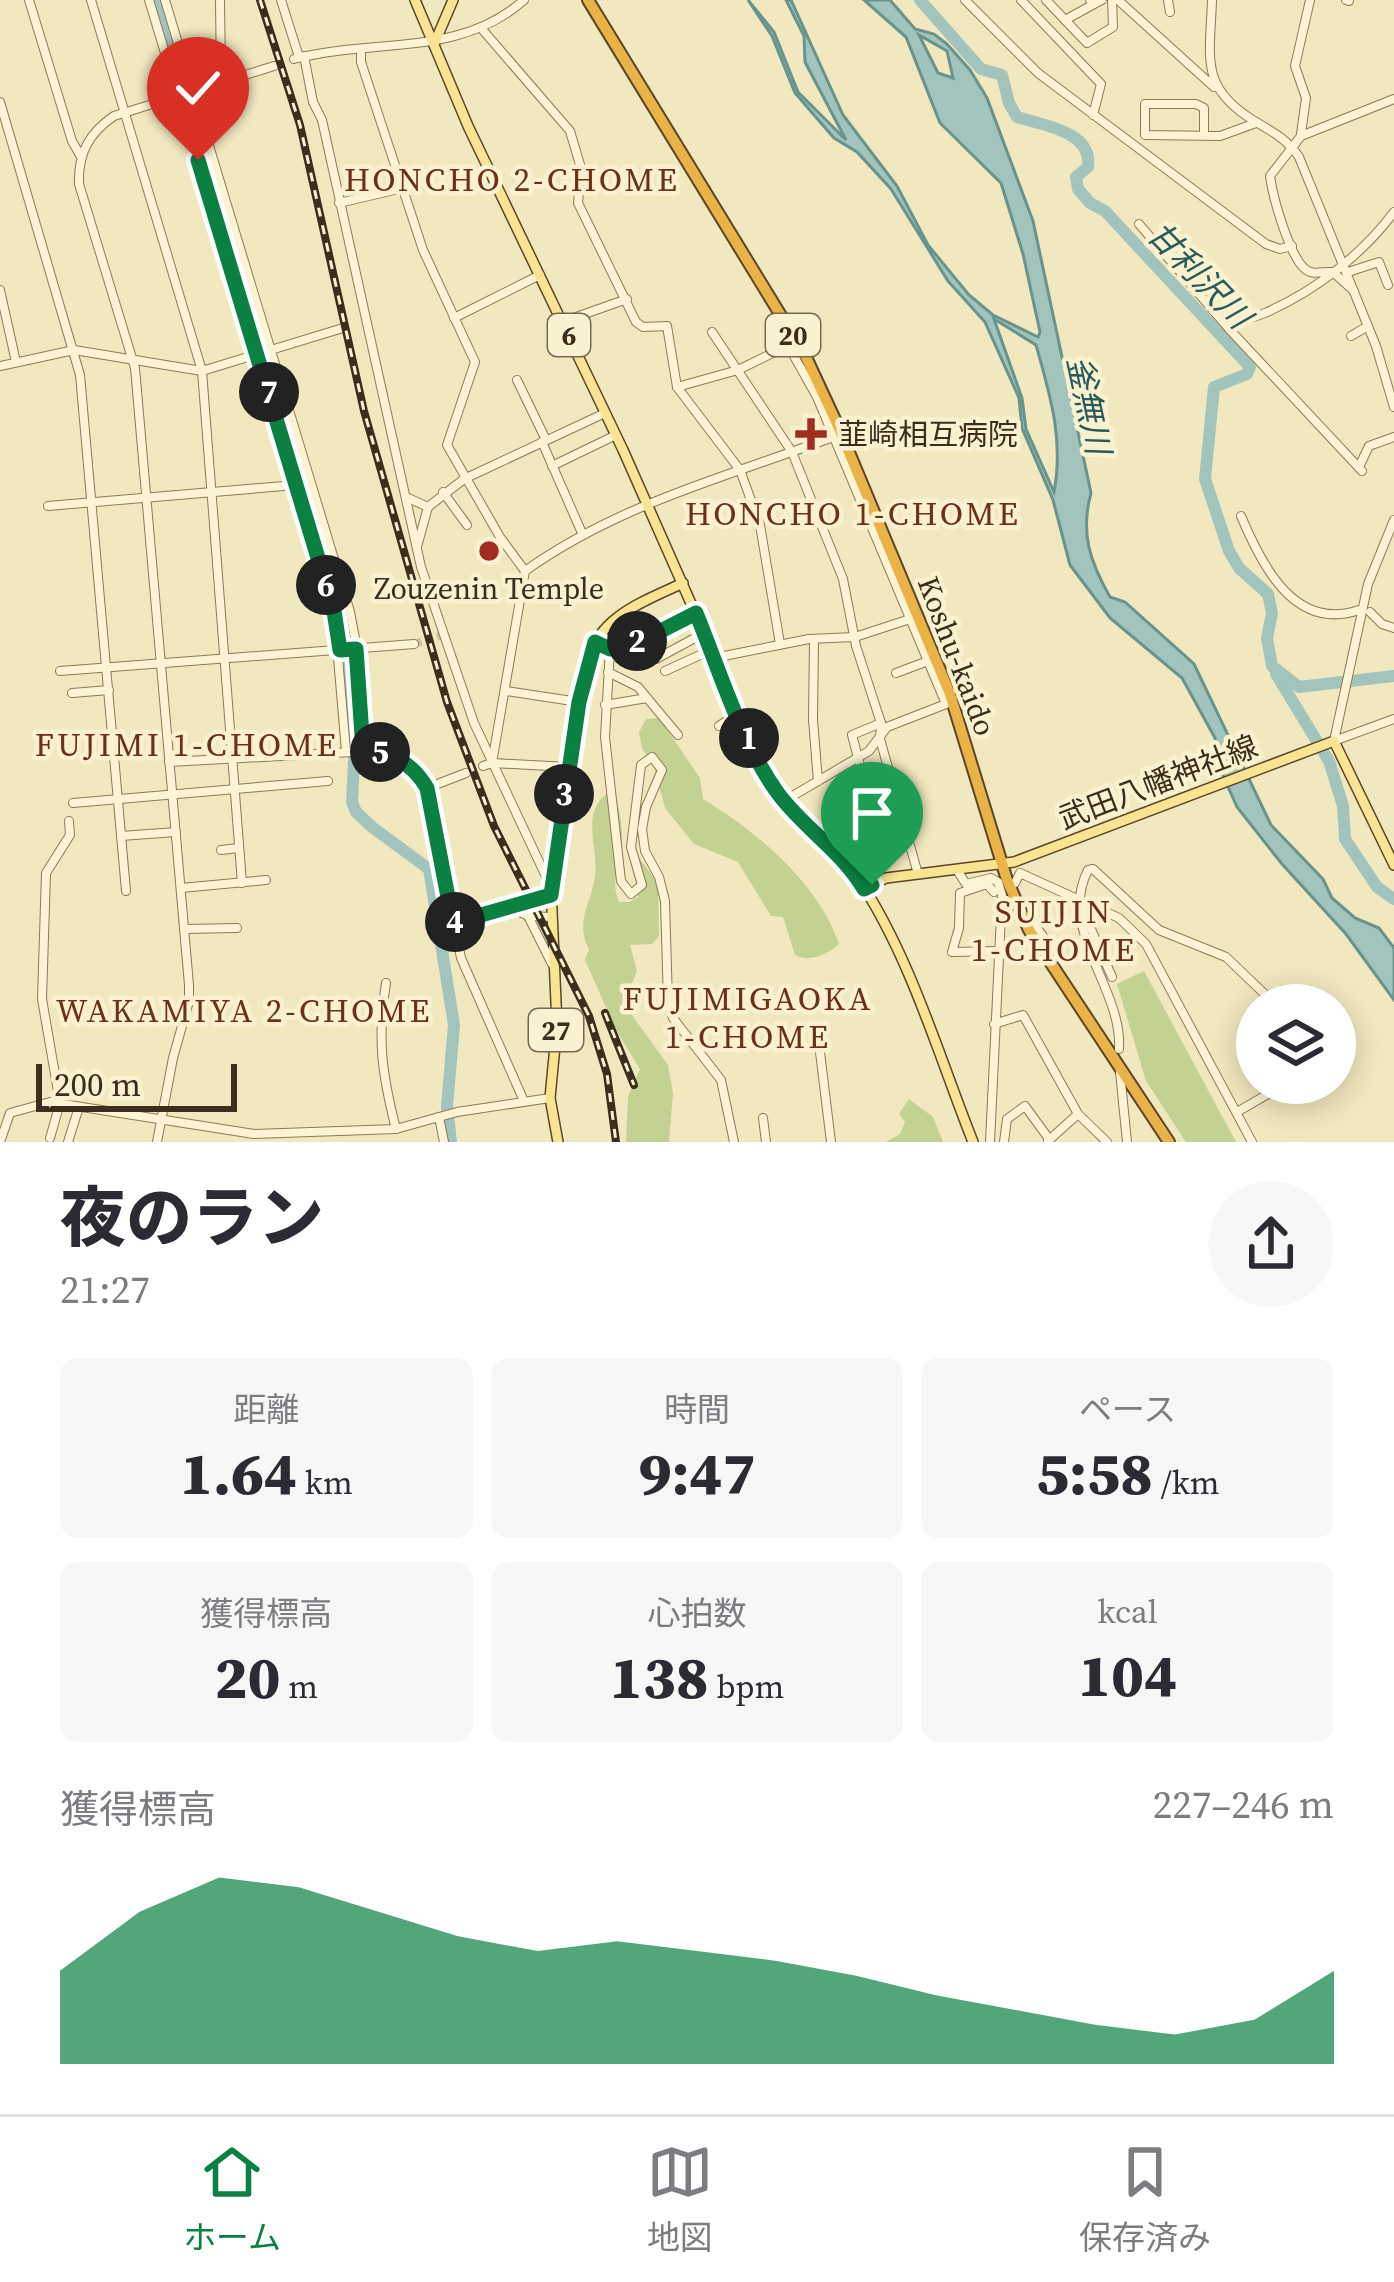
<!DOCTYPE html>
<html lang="ja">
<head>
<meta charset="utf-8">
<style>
	body { margin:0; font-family:"Source Serif 4","Noto Sans JP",serif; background:#f7f7f7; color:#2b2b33; height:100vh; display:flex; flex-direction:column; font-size:45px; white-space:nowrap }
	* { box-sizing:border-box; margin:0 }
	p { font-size:39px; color:#7c7c81 }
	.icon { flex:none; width:66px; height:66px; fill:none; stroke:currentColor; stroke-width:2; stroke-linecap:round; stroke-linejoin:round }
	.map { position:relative; height:1142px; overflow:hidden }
	.drawer { display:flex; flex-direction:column; background:#fff; flex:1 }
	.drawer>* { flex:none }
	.controls { position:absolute; left:1236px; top:984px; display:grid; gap:24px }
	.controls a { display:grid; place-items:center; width:120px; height:120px; border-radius:50%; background:#fff; box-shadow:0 6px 30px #0003; font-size:60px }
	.scale { position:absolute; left:36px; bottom:30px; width:201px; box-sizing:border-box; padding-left:12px; border:6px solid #3b2e1c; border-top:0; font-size:33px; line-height:42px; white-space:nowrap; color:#3b2e1c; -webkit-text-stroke:9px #f9f1d0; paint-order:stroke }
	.pin { position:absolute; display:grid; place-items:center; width:102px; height:102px; color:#fff; margin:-123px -51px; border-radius:50% 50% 50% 0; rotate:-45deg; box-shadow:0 0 12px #0007 }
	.pin .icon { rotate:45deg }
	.km { position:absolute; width:60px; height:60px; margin:-30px; border-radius:50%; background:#222; color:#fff; font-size:33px; line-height:60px; text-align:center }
	.round { display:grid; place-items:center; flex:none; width:126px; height:126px; border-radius:63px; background:#f7f7f7 }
	.summary { display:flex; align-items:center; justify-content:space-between; height:204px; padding:0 60px }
	h1 { font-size:66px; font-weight:800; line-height:90px }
	.metrics { display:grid; grid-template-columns:repeat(3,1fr); gap:18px; height:204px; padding:12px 60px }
	.metrics div { display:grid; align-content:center; border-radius:18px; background:#f7f7f7; text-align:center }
	.metrics b { font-size:60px; font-weight:800 }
	.metrics small { font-size:33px; font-weight:400 }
	.metrics p { font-size:33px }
	.chart { height:336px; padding:24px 60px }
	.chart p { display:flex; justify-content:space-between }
	.chart svg { width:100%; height:216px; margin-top:12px; fill:#0b8043; opacity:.7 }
	.tab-bar { display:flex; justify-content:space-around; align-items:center; height:168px; border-top:3px solid #e1e1e2; background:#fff; font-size:33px; color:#7c7c81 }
	.tab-bar a { display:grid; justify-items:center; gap:6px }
	.tab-bar .active { color:#0b8043 }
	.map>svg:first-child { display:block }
	.green { fill:#c3d192 }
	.water { fill:#a3c4bd; stroke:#69938d; stroke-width:3; fill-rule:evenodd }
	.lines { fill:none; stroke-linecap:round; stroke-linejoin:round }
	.river { stroke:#a3c4bd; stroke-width:12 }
	.minor-tunnel { stroke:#cdc39e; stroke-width:8; stroke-dasharray:8 4; stroke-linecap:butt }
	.minor-casing { stroke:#8d7956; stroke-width:10 }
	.major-casing { stroke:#5a462a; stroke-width:12 }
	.highway-casing { stroke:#5a462a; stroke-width:14 }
	.minor { stroke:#fcf4d4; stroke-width:8 }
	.major { stroke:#f9e493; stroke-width:9 }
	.highway { stroke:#eab347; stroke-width:10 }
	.rail-casing { stroke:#3b2e1c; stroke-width:8 }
	.rail { stroke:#f9f1d0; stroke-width:3; stroke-dasharray:9; stroke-linecap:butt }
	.route-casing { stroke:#fff; stroke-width:24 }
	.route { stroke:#0b8043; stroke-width:15 }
	.poi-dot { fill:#a22c20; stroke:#f9f1d0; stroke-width:4.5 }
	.labels { text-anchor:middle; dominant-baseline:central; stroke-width:9; stroke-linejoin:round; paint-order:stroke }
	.shield { fill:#f9f1d0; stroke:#746852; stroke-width:3 }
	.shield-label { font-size:27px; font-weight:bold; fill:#3b2e1c }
	.poi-label { font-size:30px; fill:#3b2e1c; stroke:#f9f1d0; text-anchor:start }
	.street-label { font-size:30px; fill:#3b2e1c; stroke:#f9f1d0 }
	.neighbourhood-label { font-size:33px; letter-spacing:3px; fill:#6c3117; stroke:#f9f1d0 }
	.water-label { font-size:33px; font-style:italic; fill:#295a5c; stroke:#f9f1d0 }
</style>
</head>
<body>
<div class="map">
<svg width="1394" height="1142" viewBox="0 0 1394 1142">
	<rect width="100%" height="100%" fill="#f2e8bf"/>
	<!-- green -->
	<g class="green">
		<path d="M659 718 700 778 703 799C757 832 818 882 839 944 828 954 809 963 795 955L783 917 771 916 738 862 694 844 665 808 654 767 642 748 639 732 646 719Z"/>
		<path d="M615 789C618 806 623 824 622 841 621 864 609 879 619 902H629L638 897C637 880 630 868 634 851L658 883 659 936 652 944 630 945 637 971 626 998 629 1011 668 1065 673 1093 669 1142H626L628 1097 640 1069 616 1030 585 960 589 949C574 921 592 903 595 876 599 845 577 807 615 789Z"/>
		<path d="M1144 971 1236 1142H1186L1146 1081 1117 984Z"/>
		<path d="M909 1099 933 1117 943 1142H886L900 1134 905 1122 899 1114Z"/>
	</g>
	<!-- water -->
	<path class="water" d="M748 0 774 32 798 92 846 140 805 62 804 36 786 0H791L843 115 897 186 928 245 969 295 993 315 1038 337 1040 332 1023 254 1001 183 940 123 906 37 864 0H890L915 29 934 34 947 44 970 70 987 98 1033 221 1091 493C1080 533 1090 562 1110 597L1125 602 1194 664 1271 825 1323 879 1332 898 1355 918 1379 928 1394 948V1000L1346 934 1282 864 1237 807 1221 771 1215 738 1182 678 1110 618 1070 565 1053 500 1022 428 1019 398 985 322 948 281 891 189 857 152 834 138 795 93 772 36ZM919 35 947 51 953 78 938 73ZM994 319 1036 345C1050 395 1064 439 1054 492L1026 429 1022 398Z"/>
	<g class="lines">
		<!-- river -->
		<g class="river">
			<path d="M154 0 347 634 355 741 352 802 356 812 372 827 429 869 454 1025 447 1106 451 1142"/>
			<path d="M920 0 981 69 1002 75 1009 103 1017 117C1042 125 1093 131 1088 167L1076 177 1078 189 1090 203 1105 211 1250 367 1247 374 1214 387 1205 479 1229 551 1239 568 1268 594 1272 613 1267 638 1272 666 1299 687 1394 676"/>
			<path d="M1276 674 1329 761 1343 806 1345 839 1377 887 1394 899"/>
		</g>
		<!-- minor-tunnel -->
		<path class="minor-tunnel" d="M414 644 440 636"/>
		<!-- minor casing -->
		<g class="minor-casing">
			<g id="minor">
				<path d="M29 0 72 141 80 155"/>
				<path d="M91 0 202 371 242 883"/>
				<path d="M149 0 334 611 346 751"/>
				<path d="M165 0 350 612 357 649"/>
				<path d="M220 0 221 81"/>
				<path d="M281 0 299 57"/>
				<path d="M965 0 1038 73 1266 244 1280 249 1292 246"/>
				<path d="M1021 0 1101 84 1093 115"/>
				<path d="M1046 0 1087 43 1113 27 1112 0"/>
				<path d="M1090 0 1094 4 1102 0"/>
				<path d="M1118 0 1214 87"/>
				<path d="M1168 0 1170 12"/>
				<path d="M1212 0C1210 59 1199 88 1256 122 1273 132 1288 140 1299 157L1376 346 1394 407"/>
				<path d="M1346 0 1349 1"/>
				<path d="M1065 20 1094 4"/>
				<path d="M481 28 570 131 581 168 578 203 636 322 643 327 667 326 677 387 740 470 760 525 780 644"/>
				<path d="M361 49V62L423 250 475 362 447 445 500 537 525 571 492 763"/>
				<path d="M304 56 313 102 322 120 421 567 474 723 550 885"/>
				<path d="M294 59C372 38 459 58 524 0"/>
				<path d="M0 102 80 375 126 891"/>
				<path d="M1301 134 1306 98 1295 66 1310 0"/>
				<path d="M1204 136V108L1196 104H1145V135L1220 136 1256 123"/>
				<path d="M339 203 403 188"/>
				<path d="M1139 224 1230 330 1362 471"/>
				<path d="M1348 272 1379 262 1388 285"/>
				<path d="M0 290 16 362"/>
				<path d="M1354 291 1333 272C1324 271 1313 276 1305 269 1289 255 1273 198 1270 176L1301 136 1394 99"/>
				<path d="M454 318 540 275"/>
				<path d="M562 322 627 299"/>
				<path d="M775 322 817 397 946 704"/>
				<path d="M1229 325C1241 320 1253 318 1265 313 1315 291 1362 255 1394 212"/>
				<path d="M712 332 792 452 843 579 856 646 881 723 880 739 918 874"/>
				<path d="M1351 336 1368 326"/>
				<path d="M0 366 74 350 202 371 343 328"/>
				<path d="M517 380 546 440"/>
				<path d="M677 387 738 370 789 345"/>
				<path d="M542 442 582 533"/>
				<path d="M552 466 616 435"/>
				<path d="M1359 467 1369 446 1394 437"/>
				<path d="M443 492 467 525"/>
				<path d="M406 497 428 507 464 479 605 413"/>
				<path d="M48 506 296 485"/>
				<path d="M1241 516C1262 566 1295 632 1359 610"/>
				<path d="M1394 520 1368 584 1334 741 1394 719"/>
				<path d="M417 547 428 507"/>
				<path d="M525 571C619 504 726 477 833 437"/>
				<path d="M1370 612 1382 624 1394 628"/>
				<path d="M814 640 813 720 818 781"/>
				<path d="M595 642 610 649 605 737 621 881 631 894 642 885 631 847 641 765 652 757 662 770 646 807 642 829 645 851 659 877 665 901 668 1002 673 1018 721 1080 734 1142"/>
				<path d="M356 649 363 750"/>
				<path d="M610 649 647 638 696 613"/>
				<path d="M714 658 809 639 855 637 910 619"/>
				<path d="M656 659 704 633"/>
				<path d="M60 671 414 644"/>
				<path d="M665 671 711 650"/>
				<path d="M608 672 638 687 678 735"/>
				<path d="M896 673 928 661"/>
				<path d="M506 691 579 702"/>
				<path d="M72 693 109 690"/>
				<path d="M605 705 647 698"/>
				<path d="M881 723 852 735 870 803 897 798"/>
				<path d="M719 726 738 713"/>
				<path d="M169 762 371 751 405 763 418 773 427 788 461 958 523 1099"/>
				<path d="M483 766 492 763 568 767"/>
				<path d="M427 788 466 773"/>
				<path d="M784 801 869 751 887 727 946 704"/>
				<path d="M73 803 328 781"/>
				<path d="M121 836 176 832"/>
				<path d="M221 850 239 848"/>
				<path d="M877 852 872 836 904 827"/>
				<path d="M957 870 966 884 991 878 998 882 1002 895 990 1142"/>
				<path d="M1015 883 1020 873 1119 918 1146 944 1252 1142"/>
				<path d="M181 888 266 880"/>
				<path d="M994 892 987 884 960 893 959 928 952 952 998 951"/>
				<path d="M1007 900 1000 915 1015 916"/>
				<path d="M1081 906 1112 977"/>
				<path d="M514 909 528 916 551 917"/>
				<path d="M528 916 552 964"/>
				<path d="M1029 917 1053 950"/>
				<path d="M453 923 551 895"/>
				<path d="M184 929 237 928"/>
				<path d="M386 983C377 1040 382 1074 396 1129"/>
				<path d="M994 1024 1023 1015 1078 1114 1107 1142"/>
				<path d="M818 1036 831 1142"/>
				<path d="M1119 1049C1123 989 1057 930 1088 870L1093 869 1159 930 1226 957 1276 1005"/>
				<path d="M1120 1072 1127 1142"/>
				<path d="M1237 1112 1287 1083"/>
				<path d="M439 1117 444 1142"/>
				<path d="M763 1118 766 1142"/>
				<path d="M50 1138 60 1103 42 999 46 873 70 835 69 821"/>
				<path d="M1048 1141 1078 1114"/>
				<path d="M0 1142 10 1113 50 1102 254 1134 396 1129 457 1112 550 1098"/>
				<path d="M68 1142 79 1107"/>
				<path d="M157 1142 173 1058 189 1001V985L135 368 79 184C78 153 89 133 114 116L274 66"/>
				<path d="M1004 1142 1007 1119 1025 1106 1049 1139"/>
			</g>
		</g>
		<!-- major casing -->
		<g class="major-casing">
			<g id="major">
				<path d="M415 0 468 126 623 450 763 766C786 813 830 836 858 878 911 958 938 1054 973 1142"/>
				<path d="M435 42 453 0"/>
				<path d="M864 889 886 878 1014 862 1334 741 1394 865"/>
				<path d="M558 1142 550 1098 557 1025 551 888 587 661C601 615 643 602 683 583"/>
			</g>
		</g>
		<!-- highway casing -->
		<g class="highway-casing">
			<path id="highway" d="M588 0 805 355 838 426 950 694 1007 880 1029 930 1169 1142"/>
		</g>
		<!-- minor -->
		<use href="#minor" class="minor"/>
		<!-- major -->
		<use href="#major" class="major"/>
		<!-- highway -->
		<use href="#highway" class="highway"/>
		<!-- rail casing -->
		<g class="rail-casing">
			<g id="rail">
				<path d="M260 0 300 125 364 411 447 702 494 826 589 1016 607 1074 616 1142"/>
				<path d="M605 1013 634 1085"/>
			</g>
		</g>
		<!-- rail -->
		<use href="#rail" class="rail"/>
	</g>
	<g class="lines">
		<!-- route casing -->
		<g class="route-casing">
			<path id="route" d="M198 160 334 611 340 650 356 649 363 750C392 752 412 763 427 788L453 923 551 895 579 702 595 642 610 649 647 638 696 613C720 671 740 740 777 792 803 828 841 850 864 889L872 885"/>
		</g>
		<!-- route -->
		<use href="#route" class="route"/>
	</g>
	<!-- markers -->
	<g class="poi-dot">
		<path d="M805 416h12v12h12v12h-12v12h-12v-12h-12v-12h12z"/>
		<circle cx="489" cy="551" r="12"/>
	</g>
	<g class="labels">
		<!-- shield labels -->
		<g class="shield">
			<rect x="548" y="314" width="42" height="42" rx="9"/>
			<rect x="766" y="314" width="54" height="42" rx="9"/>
			<rect x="529" y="1009" width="54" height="42" rx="9"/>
		</g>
		<g class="shield-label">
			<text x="569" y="335">6</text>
			<text x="793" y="335">20</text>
			<text x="556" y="1030">27</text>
		</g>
		<!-- poi labels -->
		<g class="poi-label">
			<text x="838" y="434">韮崎相互病院</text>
			<text x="489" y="588" text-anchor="middle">Zouzenin Temple</text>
		</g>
		<!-- street labels -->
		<g class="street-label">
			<text transform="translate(957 656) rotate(69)">Koshu-kaido</text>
			<text transform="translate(1158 782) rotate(-21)">武田八幡神社線</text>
		</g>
		<!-- neighbourhood labels -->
		<g class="neighbourhood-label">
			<text x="512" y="179">HONCHO 2-CHOME</text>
			<text x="853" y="513">HONCHO 1-CHOME</text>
			<text x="187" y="744">FUJIMI 1-CHOME</text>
			<text x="1054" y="911">SUIJIN<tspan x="1054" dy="38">1-CHOME</tspan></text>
			<text x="748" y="998">FUJIMIGAOKA<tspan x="748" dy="38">1-CHOME</tspan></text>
			<text x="244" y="1010">WAKAMIYA 2-CHOME</text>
		</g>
		<!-- water labels -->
		<g class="water-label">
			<text transform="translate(1199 275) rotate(46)">甘利沢川</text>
			<text transform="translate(1089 405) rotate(78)">釜無川</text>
		</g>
	</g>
</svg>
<div class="controls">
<a><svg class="icon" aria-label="layers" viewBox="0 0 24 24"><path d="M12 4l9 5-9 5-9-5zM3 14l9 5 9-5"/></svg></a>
</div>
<div class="scale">200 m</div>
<div class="pin" style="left:872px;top:885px;background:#1e9e55"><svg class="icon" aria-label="arrive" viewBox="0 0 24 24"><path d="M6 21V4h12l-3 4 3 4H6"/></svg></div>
<div class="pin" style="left:198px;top:160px;background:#d93025"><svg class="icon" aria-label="check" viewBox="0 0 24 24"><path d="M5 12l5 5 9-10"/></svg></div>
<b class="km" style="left:749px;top:738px">1</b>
<b class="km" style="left:637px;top:641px">2</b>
<b class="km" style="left:564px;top:794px">3</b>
<b class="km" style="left:455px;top:922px">4</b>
<b class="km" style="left:380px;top:752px">5</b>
<b class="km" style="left:326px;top:585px">6</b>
<b class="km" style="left:269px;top:392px">7</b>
</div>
<section class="drawer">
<div class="summary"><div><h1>夜のラン</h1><p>21:27</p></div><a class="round"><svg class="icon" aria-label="share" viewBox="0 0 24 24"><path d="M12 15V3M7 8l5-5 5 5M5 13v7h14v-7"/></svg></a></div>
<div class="metrics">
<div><p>距離</p><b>1.64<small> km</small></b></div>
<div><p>時間</p><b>9:47</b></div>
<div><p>ペース</p><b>5:58<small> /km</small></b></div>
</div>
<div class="metrics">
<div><p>獲得標高</p><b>20<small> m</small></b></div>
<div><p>心拍数</p><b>138<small> bpm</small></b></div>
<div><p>kcal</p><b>104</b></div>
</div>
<div class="chart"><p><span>獲得標高</span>227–246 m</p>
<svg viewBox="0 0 160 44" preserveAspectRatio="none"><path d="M0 44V25L10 13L20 6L30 8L40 13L50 18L60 21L70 19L80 21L90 23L100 26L110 30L120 33L130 36L140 38L150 35L160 25V44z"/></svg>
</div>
</section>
<nav class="tab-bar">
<a class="active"><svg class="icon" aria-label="home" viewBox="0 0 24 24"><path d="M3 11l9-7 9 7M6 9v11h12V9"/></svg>ホーム</a>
<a><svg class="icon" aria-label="map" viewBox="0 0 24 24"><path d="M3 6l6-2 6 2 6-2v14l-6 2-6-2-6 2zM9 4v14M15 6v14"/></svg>地図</a>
<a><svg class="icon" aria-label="saved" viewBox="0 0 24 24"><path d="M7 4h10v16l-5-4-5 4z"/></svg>保存済み</a>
</nav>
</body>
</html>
